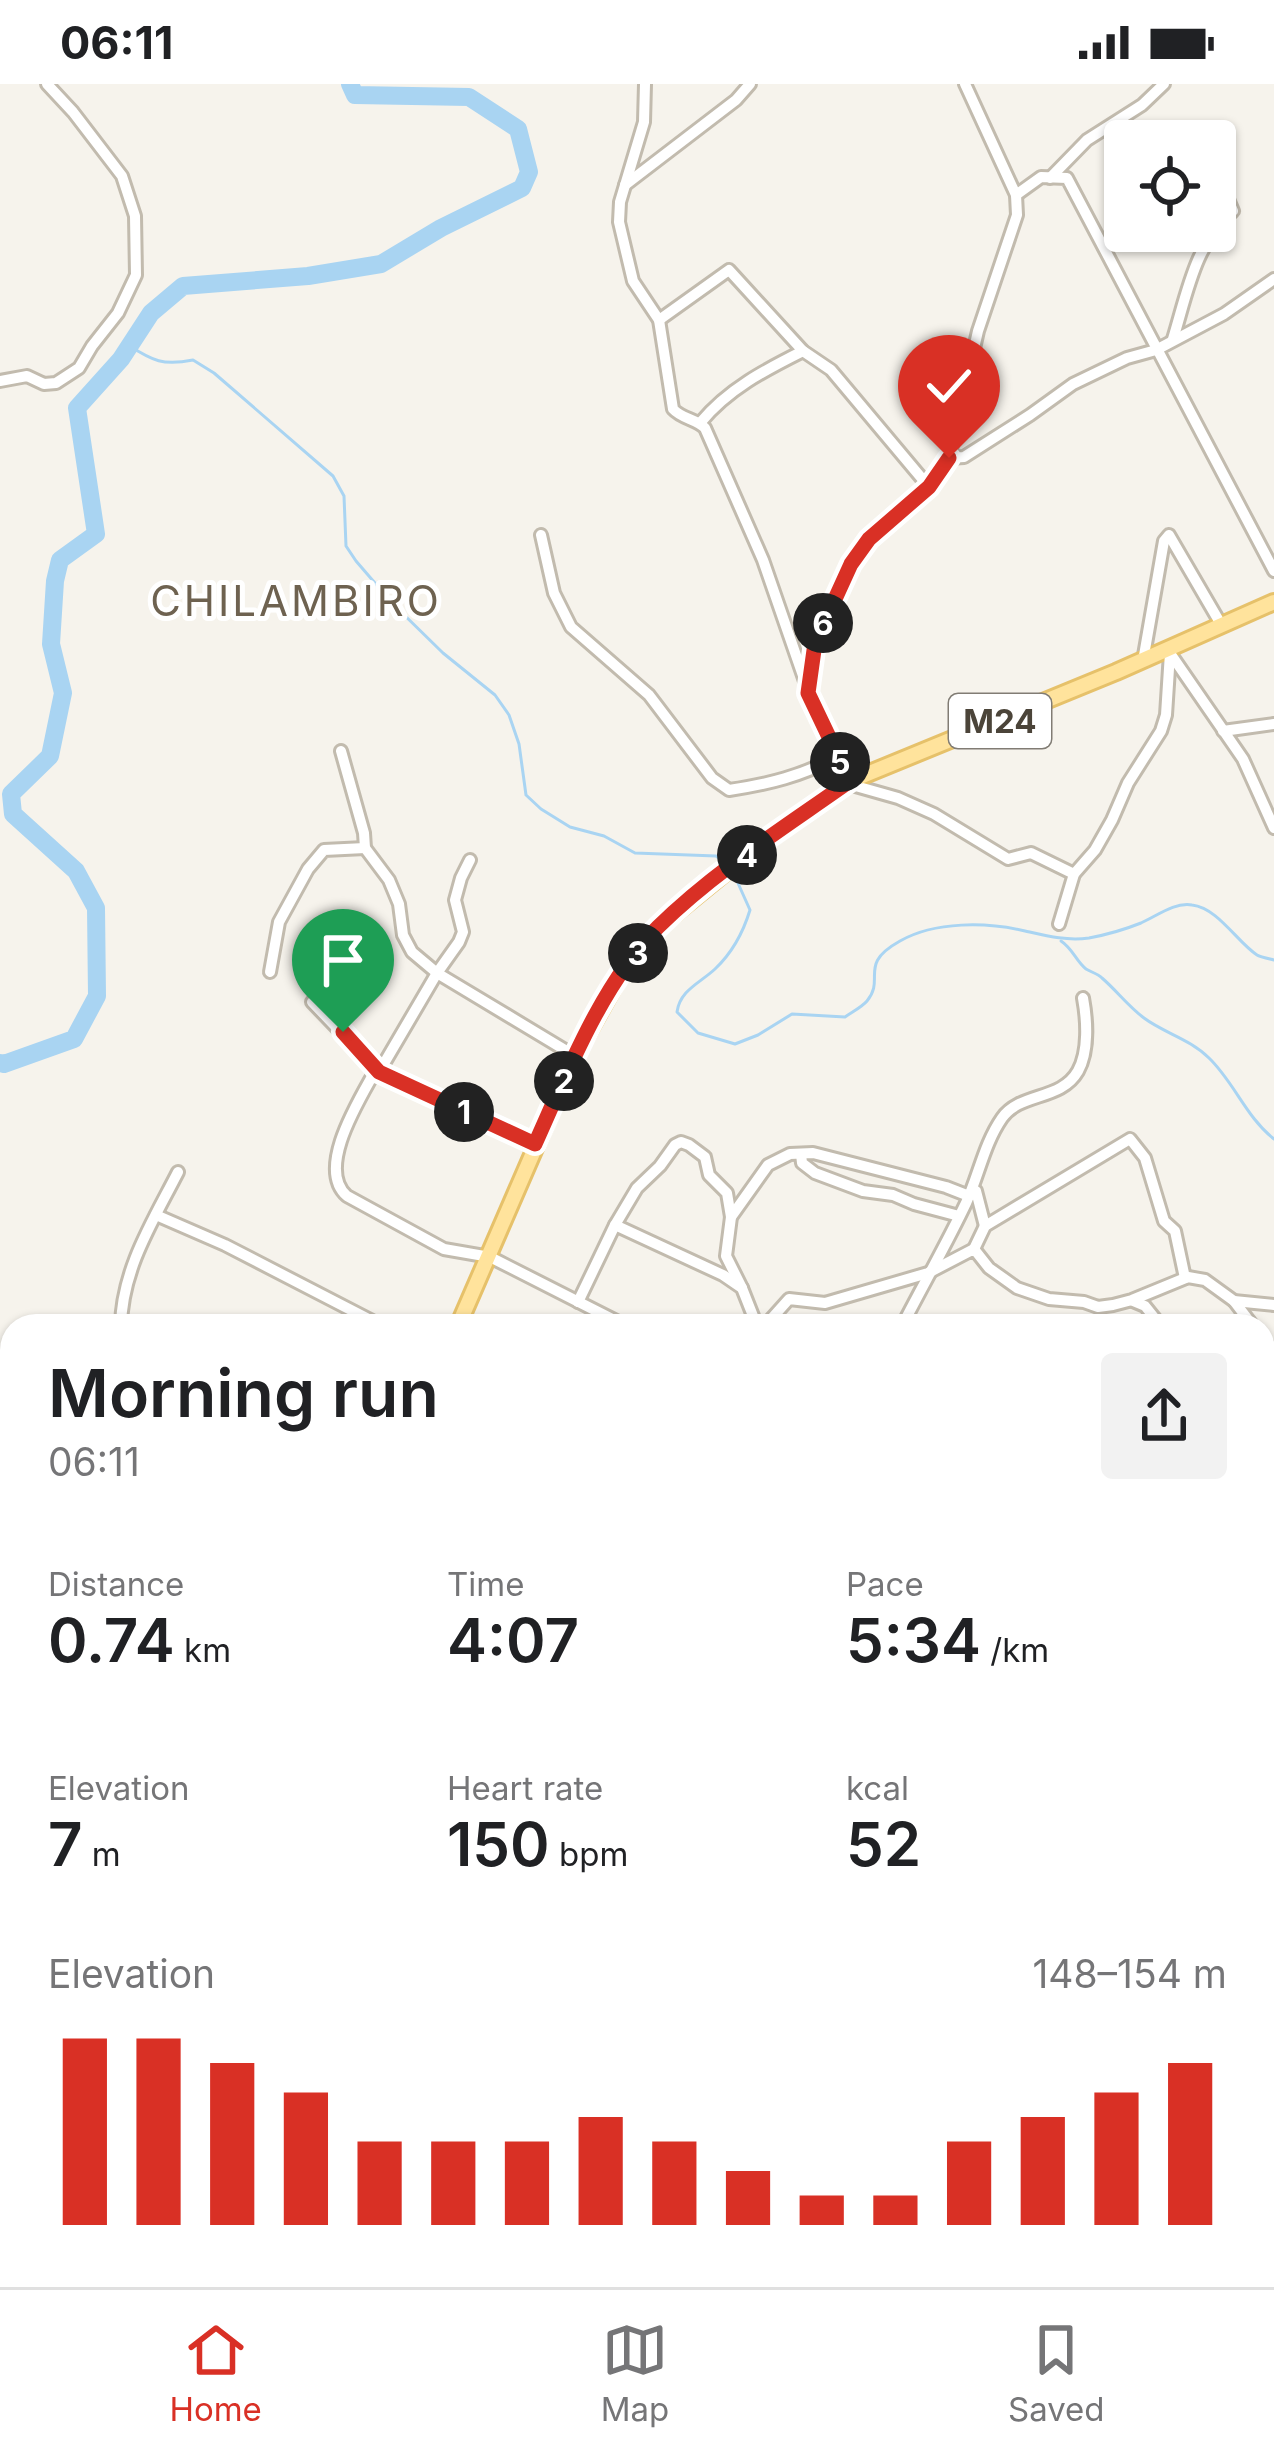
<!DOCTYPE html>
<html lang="en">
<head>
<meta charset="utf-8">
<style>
	body { margin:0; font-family:Inter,sans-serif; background:#f2f2f2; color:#202124; height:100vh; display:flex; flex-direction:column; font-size:45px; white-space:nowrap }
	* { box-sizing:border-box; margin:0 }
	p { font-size:39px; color:#757577 }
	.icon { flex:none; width:66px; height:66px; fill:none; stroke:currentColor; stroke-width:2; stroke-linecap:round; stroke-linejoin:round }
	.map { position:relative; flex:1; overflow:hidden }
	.side { position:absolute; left:0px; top:1230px; width:1275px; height:975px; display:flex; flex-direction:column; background:#fff; border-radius:36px 36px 0 0; box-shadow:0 3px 9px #0004 }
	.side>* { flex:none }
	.fabs { position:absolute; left:1104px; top:36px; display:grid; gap:24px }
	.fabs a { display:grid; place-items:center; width:132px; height:132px; border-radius:12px; background:#fff; box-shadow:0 3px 9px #0004; font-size:60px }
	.pin { position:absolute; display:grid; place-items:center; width:102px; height:102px; color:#fff; margin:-123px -51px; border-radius:50% 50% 50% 0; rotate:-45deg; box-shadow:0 0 12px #0007 }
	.pin .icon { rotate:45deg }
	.km { position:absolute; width:60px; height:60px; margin:-30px; border-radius:50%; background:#222; color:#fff; font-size:33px; line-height:60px; text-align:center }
	.round { display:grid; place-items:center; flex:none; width:126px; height:126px; border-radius:12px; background:#f2f2f2 }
	.head { display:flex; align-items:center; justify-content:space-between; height:204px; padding:0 48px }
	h1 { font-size:66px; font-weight:600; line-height:90px }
	.figures { display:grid; grid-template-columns:repeat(3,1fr); gap:18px; height:204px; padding:12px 48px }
	.figures div { display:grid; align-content:center }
	.figures b { font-size:60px; font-weight:600 }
	.figures small { font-size:33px; font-weight:400 }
	.figures p { font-size:33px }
	.chart { height:336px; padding:24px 48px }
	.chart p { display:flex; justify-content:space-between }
	.chart svg { width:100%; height:216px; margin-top:12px; stroke:#d93025; stroke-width:6 }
	.status { display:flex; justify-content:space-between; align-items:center; height:84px; padding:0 60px; background:#fff; direction:ltr }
	.status svg { height:33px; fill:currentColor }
	.tab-bar { display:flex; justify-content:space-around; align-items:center; height:168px; border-top:3px solid #e0e0e0; background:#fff; font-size:33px; color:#757577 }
	.tab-bar a { display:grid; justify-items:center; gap:6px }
	.tab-bar .on { color:#d93025 }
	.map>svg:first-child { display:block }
	.green { fill:#d2eab5 }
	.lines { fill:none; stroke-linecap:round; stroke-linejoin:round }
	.stream { stroke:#a9d4f2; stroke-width:3 }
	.river { stroke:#a9d4f2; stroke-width:18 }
	.minor-casing { stroke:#c2bbae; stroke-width:16 }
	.major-casing { stroke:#e6c16a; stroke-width:20 }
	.minor { stroke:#fff; stroke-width:10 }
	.major { stroke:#ffe39c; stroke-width:14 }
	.route-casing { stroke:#fff; stroke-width:24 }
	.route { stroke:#d93025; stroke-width:15 }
	.labels { text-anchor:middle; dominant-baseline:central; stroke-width:10; stroke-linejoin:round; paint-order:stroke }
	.shield { fill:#fff; stroke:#817c74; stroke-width:3 }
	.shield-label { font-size:33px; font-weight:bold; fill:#4b4439 }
	.quarter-label { font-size:42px; letter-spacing:3px; fill:#6e6250; stroke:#fff }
</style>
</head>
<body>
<div class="status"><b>06:11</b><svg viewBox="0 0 49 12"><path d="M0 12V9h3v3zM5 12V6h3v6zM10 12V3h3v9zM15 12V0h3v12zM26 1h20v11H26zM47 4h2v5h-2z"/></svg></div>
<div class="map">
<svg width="1274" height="2203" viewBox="0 0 1274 2203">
	<rect width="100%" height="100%" fill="#f6f3ec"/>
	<!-- green -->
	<path class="green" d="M12 1979V2048L0 2040V1994Z"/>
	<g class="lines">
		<!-- stream -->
		<g class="stream">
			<path d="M128 261C153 277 163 282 193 276L214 289 333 392 344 412 346 462 356 477 393 520 443 569 495 611 509 631 519 660 526 711 541 725 570 743 604 752 635 769 716 772 727 780"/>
			<path d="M733 788 750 826C743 849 733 868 715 885 700 899 680 906 677 928L698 949 735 960 758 951 792 930 845 933C852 928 862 923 867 917 886 894 857 881 900 857 935 837 987 838 1025 847 1047 852 1066 857 1089 854 1105 851 1126 845 1141 839 1157 832 1174 818 1192 821 1218 824 1237 858 1257 871 1260 873 1270 875 1274 876"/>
			<path d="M1061 857C1073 865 1076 877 1086 885 1091 888 1098 890 1102 894 1117 907 1128 922 1144 934 1164 949 1190 955 1209 974 1234 998 1246 1033 1274 1055"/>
		</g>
		<!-- river -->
		<path class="river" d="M0 979 4 980 74 955 97 912 96 824 76 787 13 730 11 710 50 672 63 609 51 560 55 497 60 476 96 450 77 324 121 275 151 229 183 202 308 192 381 180 441 144 522 104 529 88 518 45 469 13 355 11 350 0"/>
		<!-- minor casing -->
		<g class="minor-casing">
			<g id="minor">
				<path d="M645 0 644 38 620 118 619 138 633 197 659 236 673 325C682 335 696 335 705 344L763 476 808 606"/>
				<path d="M965 0 1016 111 1017 131 978 247 949 374 929 403 869 455 851 480 816 559 809 609 852 701 898 714 934 730 1008 775 1031 769 1074 790"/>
				<path d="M1050 94 1087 56 1142 21 1164 0"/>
				<path d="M625 101 736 16 750 0"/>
				<path d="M1016 111 1041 93 1067 94 1274 487"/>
				<path d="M659 236 729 186 803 267 831 286 929 403"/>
				<path d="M1173 255C1187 210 1195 159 1233 127L1225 108 1215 94"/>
				<path d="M0 297 27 292 44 300 56 299 79 284 92 262 118 229 136 191 135 132 122 92 73 28 47 0"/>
				<path d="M700 339C728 305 765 286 803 267"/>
				<path d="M949 374 964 373 1030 331 1073 300 1127 274 1156 266 1224 230 1274 195"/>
				<path d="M541 451 554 509 571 543 649 611 712 694 729 706C770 700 800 692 838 673"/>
				<path d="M1172 572 1243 675 1274 744"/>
				<path d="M1143 577 1164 457 1169 451 1222 542"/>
				<path d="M1223 647 1274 640"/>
				<path d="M341 667 364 749 365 764 389 796 399 820 403 851 412 868 437 889 575 972"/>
				<path d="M470 776 461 794 455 816 463 848 459 858 437 889 379 988 374 989C358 1018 316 1085 347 1112L444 1165 490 1173 626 1242"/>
				<path d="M1059 840 1074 790 1095 766 1112 736 1128 699 1161 647 1166 631 1170 569"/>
				<path d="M270 888 279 838 308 785 324 766 365 764"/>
				<path d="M312 918 379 988 535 1061"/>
				<path d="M801 1070 802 1079 815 1089 863 1107 893 1111 914 1120 959 1132"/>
				<path d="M156 1131 225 1161 382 1242"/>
				<path d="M615 1141 637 1104 660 1082 675 1061 681 1058 689 1061 705 1073 709 1091 727 1109 731 1133"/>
				<path d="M974 1165 985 1142 1130 1055 1145 1074 1164 1137 1175 1147 1185 1194"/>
				<path d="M742 1204 726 1172 731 1133 768 1081 790 1070 813 1069 946 1103 969 1112 976 1107 985 1142"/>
				<path d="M1133 1217 1145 1222 1161 1242"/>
				<path d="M1234 1217 1253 1242"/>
				<path d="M578 1218 615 1141 723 1191 742 1204 757 1242"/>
				<path d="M121 1242C122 1185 153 1137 178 1088"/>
				<path d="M765 1242 789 1215 825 1219 928 1189 974 1165 989 1184 1017 1204 1049 1215 1084 1218 1098 1223 1113 1221 1132 1216 1188 1193 1205 1196 1234 1217 1274 1221"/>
				<path d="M902 1242C923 1201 946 1161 966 1119 979 1091 984 1060 1002 1034 1020 1008 1061 1017 1078 987 1089 967 1087 936 1083 914"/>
				<path d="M1263 1255 1274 1270"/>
				<path d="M1263 1340 1274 1331"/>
				<path d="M1263 1565 1274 1587"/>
				<path d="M1263 1704 1274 1711"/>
				<path d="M0 1807 12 1817"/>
				<path d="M1263 1858 1274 1869"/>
				<path d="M1263 1932 1274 1924"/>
				<path d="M0 2066 12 2073"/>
				<path d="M1263 2151 1274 2137"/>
				<path d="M239 2193 261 2203"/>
				<path d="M1170 2193 1184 2203"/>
				<path d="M353 2203 360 2193"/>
				<path d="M1230 2203 1235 2193"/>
			</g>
		</g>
		<!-- major casing -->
		<g class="major-casing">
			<g id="major">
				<path d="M458 1242 575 972 618 895 656 845 739 777 850 697 1116 588 1274 518"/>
				<path d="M0 1925 12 1910"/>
			</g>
		</g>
		<!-- minor -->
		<use href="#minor" class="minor"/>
		<!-- major -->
		<use href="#major" class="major"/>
	</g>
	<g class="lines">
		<!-- route casing -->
		<g class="route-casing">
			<path id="route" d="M343 948 379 988 535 1060C567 989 602 899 658 843 715 787 785 743 850 697L808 609 815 559 851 480 869 455 929 403 949 374"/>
		</g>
		<!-- route -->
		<use href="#route" class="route"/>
	</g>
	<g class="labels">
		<!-- shield labels -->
		<rect class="shield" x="949" y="610" width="102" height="54" rx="9"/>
		<g class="shield-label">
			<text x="1000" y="637">M24</text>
		</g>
		<!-- quarter labels -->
		<g class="quarter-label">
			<text x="296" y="516">CHILAMBIRO</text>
		</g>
	</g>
</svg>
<div class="fabs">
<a><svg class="icon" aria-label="locate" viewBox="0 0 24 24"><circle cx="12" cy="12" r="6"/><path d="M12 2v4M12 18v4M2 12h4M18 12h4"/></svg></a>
</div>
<div class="pin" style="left:343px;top:948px;background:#1e9e55"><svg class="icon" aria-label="arrive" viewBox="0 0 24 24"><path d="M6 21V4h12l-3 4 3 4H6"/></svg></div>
<div class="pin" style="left:949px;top:374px;background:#d93025"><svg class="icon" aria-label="check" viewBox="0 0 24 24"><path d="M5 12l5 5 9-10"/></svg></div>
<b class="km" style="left:464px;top:1028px">1</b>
<b class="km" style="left:564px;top:997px">2</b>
<b class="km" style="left:638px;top:869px">3</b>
<b class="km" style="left:747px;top:771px">4</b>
<b class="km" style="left:840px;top:678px">5</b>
<b class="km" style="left:823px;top:539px">6</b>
<section class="side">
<div class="head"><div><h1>Morning run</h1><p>06:11</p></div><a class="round"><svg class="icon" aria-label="share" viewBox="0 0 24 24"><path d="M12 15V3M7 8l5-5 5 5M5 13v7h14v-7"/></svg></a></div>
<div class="figures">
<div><p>Distance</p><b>0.74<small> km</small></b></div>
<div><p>Time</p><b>4:07</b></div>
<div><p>Pace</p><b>5:34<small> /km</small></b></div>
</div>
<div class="figures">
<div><p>Elevation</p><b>7<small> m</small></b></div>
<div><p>Heart rate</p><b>150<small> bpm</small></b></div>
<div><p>kcal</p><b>52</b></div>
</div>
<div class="chart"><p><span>Elevation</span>148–154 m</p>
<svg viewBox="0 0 160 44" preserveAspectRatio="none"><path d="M5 44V6M15 44V6M25 44V11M35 44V17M45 44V27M55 44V27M65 44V27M75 44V22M85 44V27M95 44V33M105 44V38M115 44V38M125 44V27M135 44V22M145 44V17M155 44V11"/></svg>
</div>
</section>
</div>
<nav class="tab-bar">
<a class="on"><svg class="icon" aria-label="home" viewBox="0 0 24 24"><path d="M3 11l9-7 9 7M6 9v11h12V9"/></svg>Home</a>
<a><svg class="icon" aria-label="map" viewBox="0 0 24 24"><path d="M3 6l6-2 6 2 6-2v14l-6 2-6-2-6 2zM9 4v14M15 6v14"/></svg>Map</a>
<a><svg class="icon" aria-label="saved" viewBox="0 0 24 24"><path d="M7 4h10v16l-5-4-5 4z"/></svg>Saved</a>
</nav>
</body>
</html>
